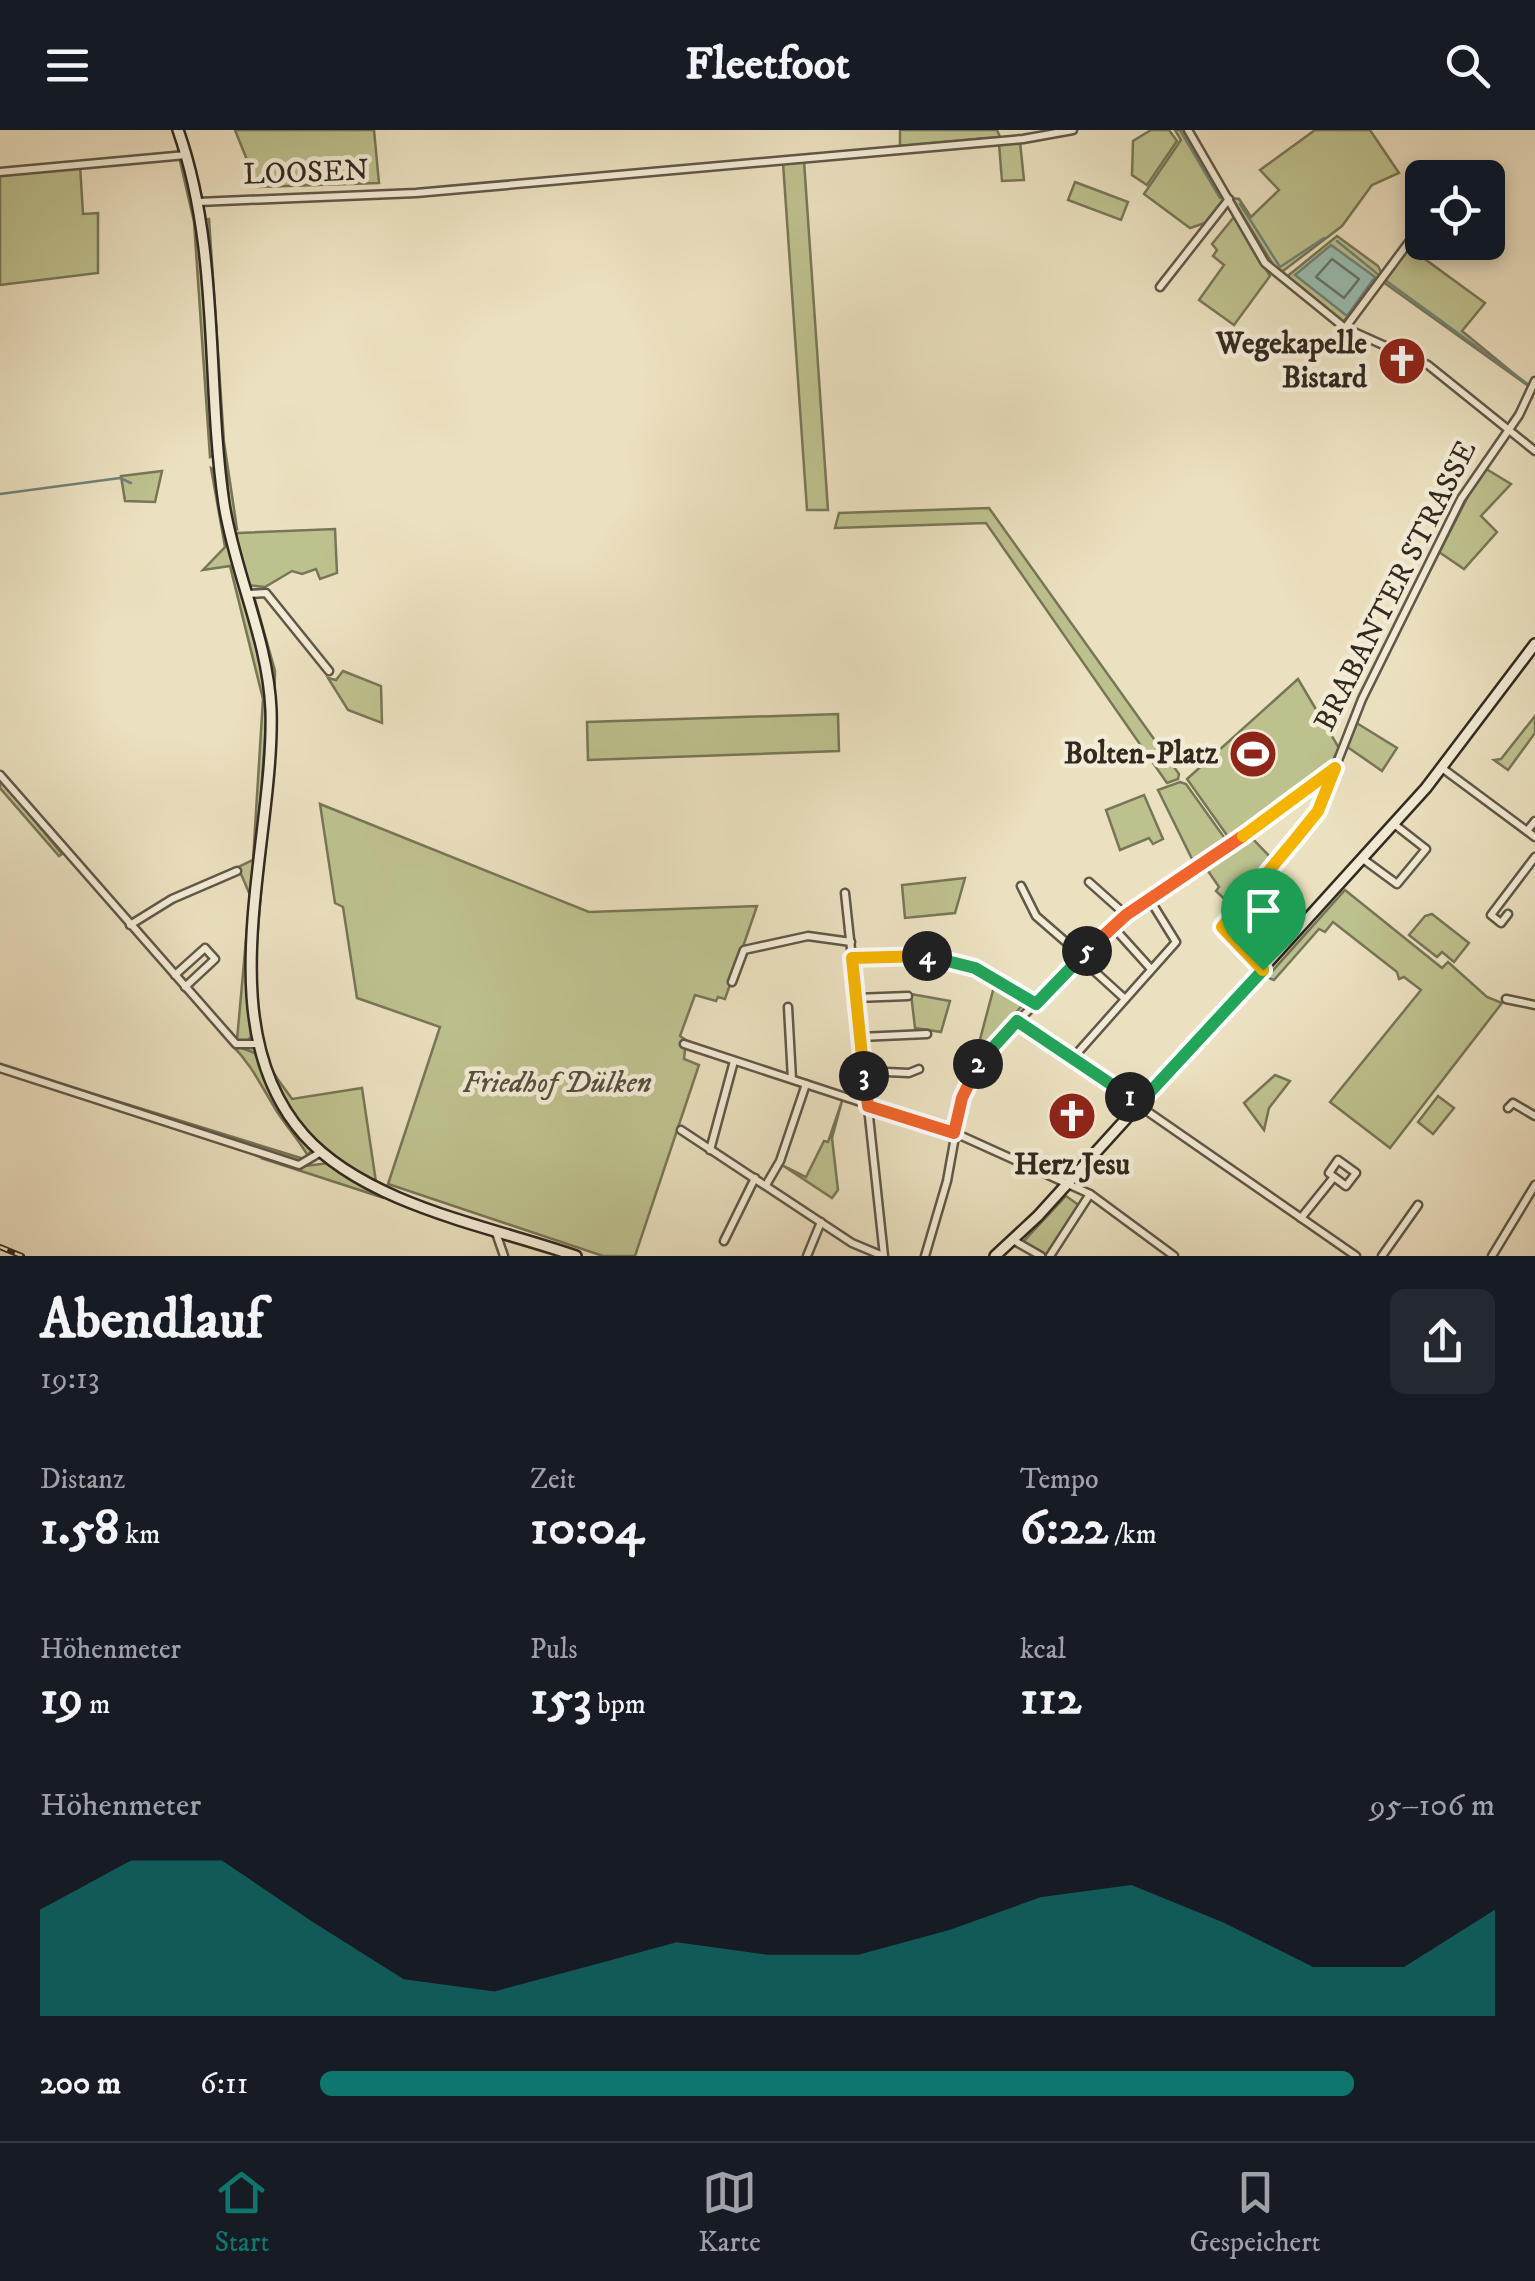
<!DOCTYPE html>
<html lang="de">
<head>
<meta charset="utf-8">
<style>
	body { margin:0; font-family:"IM FELL DW Pica",serif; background:#242831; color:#f1f3f6; height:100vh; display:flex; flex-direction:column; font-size:38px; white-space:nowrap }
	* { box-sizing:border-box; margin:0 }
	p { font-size:32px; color:#9ea1a6 }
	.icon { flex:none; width:55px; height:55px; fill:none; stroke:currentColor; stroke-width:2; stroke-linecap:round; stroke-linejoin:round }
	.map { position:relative; height:1126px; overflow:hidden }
	.drawer { display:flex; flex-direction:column; background:#171b24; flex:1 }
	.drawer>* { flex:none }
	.buttons { position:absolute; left:1405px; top:30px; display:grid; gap:20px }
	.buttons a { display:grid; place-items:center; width:100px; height:100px; border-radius:15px; background:#171b24; box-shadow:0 5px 15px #0003; font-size:50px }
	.pin { position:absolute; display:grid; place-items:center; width:85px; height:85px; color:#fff; margin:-102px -42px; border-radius:50% 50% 50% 0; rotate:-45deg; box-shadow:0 0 10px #0007 }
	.pin .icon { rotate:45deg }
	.km { position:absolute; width:50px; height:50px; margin:-25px; border-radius:50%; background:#222; color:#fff; font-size:28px; line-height:50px; text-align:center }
	.round { display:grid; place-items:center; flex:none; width:105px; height:105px; border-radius:15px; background:#242831 }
	.head { display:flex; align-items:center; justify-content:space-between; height:170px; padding:0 40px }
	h1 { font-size:55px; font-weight:700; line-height:75px }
	.stats { display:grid; grid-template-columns:repeat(3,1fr); gap:15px; height:170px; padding:10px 40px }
	.stats div { display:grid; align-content:center }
	.stats b { font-size:50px; font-weight:700 }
	.stats small { font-size:28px; font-weight:400 }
	.stats p { font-size:28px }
	.chart { height:280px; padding:20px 40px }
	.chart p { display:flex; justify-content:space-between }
	.chart svg { width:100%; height:180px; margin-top:10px; fill:#0f766e; opacity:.7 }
	ul { padding:0 40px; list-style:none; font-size:32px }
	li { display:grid; grid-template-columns:160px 120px 1fr; align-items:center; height:75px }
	li i { height:25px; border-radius:12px; background:#0f766e }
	header { display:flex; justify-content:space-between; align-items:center; height:130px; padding:0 40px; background:#171b24; font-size:45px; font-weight:700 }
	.tabs { display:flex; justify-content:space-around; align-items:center; height:140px; border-top:2px solid #363941; background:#171b24; font-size:28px; color:#9ea1a6 }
	.tabs a { display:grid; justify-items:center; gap:5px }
	.tabs .on { color:#0f766e }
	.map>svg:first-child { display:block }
	.green { fill:#bdc18e; stroke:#777657; stroke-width:2.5; fill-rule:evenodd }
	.water { fill:#98bdb1; stroke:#6f8277; stroke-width:2.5 }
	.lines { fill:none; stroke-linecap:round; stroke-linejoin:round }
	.shore { stroke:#647468; stroke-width:2.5 }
	.stream { stroke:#6f8277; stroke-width:2.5 }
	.street-casing { stroke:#605848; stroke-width:11 }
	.secondary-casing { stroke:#312a20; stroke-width:14 }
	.street { stroke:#f2ebd5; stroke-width:6 }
	.secondary { stroke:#f2ebd5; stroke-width:9 }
	.rail-casing { stroke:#312a20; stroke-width:6 }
	.rail { stroke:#f2ebd5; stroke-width:2.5; stroke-dasharray:8; stroke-linecap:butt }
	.split-1-casing { stroke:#fff; stroke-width:20 }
	.split-2-casing { stroke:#fff; stroke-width:20 }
	.split-3-casing { stroke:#fff; stroke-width:20 }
	.split-4-casing { stroke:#fff; stroke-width:20 }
	.split-5-casing { stroke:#fff; stroke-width:20 }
	.split-6-casing { stroke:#fff; stroke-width:20 }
	.split-7-casing { stroke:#fff; stroke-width:20 }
	.split-8-casing { stroke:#fff; stroke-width:20 }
	.split-1 { stroke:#22a559; stroke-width:12 }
	.split-2 { stroke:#22a559; stroke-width:12 }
	.split-3 { stroke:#f0652b; stroke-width:12 }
	.split-4 { stroke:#f5b400; stroke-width:12 }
	.split-5 { stroke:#22a559; stroke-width:12 }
	.split-6 { stroke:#f0652b; stroke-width:12 }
	.split-7 { stroke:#f5b400; stroke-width:12 }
	.split-8 { stroke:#f5b400; stroke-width:12 }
	.labels { text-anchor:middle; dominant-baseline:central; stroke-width:9; stroke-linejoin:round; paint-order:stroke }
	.street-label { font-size:30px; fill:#312a20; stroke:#f2ebd5 }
	.poi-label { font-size:30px; font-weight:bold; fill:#312a20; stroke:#f2ebd5; text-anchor:end }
	.park-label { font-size:30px; font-style:italic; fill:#54503c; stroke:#f2ebd5 }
</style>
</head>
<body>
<header><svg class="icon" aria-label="menu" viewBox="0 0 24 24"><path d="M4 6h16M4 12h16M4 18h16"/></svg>Fleetfoot<svg class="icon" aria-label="search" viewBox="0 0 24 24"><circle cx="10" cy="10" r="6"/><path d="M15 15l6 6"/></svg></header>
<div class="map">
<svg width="1535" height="1126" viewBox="0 0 1535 1126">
	<rect width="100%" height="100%" fill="#ebe0bf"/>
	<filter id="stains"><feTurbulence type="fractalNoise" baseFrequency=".002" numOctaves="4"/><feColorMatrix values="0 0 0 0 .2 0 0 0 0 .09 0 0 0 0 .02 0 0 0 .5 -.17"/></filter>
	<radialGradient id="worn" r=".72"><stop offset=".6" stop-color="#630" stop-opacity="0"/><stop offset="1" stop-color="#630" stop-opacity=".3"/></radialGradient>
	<!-- green -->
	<g class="green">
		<path d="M235 0H374L379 53 258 57Z"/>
		<path d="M900 0H997L1000 7 900 16Z"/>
		<path d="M1151 0H1169L1177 11 1147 55 1132 45 1133 11Z"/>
		<path d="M1175 0H1183L1224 71 1205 93 1190 98 1144 64 1181 10Z"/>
		<path d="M1315 0H1370L1399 43 1372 55 1342 96 1283 141H1277L1232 68 1239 69 1251 87 1279 60 1260 40Z"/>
		<path d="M1020 12 1024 50 1002 51 999 14Z"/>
		<path d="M180 31C206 57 212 275 216 324L210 327 194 92Z"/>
		<path d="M804 31 828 380H807L783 33Z"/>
		<path d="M80 35 83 84 98 83V143L0 155V46Z"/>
		<path d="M1075 52 1128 72 1121 90 1068 70Z"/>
		<path d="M1234 87 1270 146 1234 195 1199 170 1224 135 1213 126 1217 120 1212 114Z"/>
		<path d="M209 89 224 312 237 399 231 396 205 90Z"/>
		<path d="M1337 106 1378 136 1383 146 1343 192 1284 149ZM1317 130 1347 185 1296 145Z"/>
		<path d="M1407 116 1485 173 1462 201 1530 257 1383 152Z"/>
		<path d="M1483 337 1511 354 1481 386 1497 402 1464 439 1439 422 1369 560Z"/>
		<path d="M211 338 217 341 235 437 259 526 267 580 247 855 251 907 247 911 237 910 250 765 238 737 253 730 263 569 230 436 203 440 225 417Z"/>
		<path d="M162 341 155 372 125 371 121 346Z"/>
		<path d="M989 378 1179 644 1178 649 1167 653 986 393 835 398 839 383Z"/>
		<path d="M335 399 337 443 320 449 316 439 302 444 292 441 265 457 246 455 234 407 238 403Z"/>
		<path d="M254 466 275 541 273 648 274 608 251 471Z"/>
		<path d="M343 541 381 556 382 593 348 580 328 548 336 550Z"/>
		<path d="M1298 549 1339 618C1322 659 1271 685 1234 709L1229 708 1187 649Z"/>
		<path d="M838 584 839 621 588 630 587 592Z"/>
		<path d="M1535 586V603L1508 640 1494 630 1501 629Z"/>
		<path d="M1355 592 1397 618 1382 641 1346 616Z"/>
		<path d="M0 649 62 724 59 726 0 658Z"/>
		<path d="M1180 652 1186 654 1226 710 1195 735 1158 660Z"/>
		<path d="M272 659C266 735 241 860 267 930 272 944 284 957 292 969L362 958 376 1052C356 1049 333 1030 319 1016 239 936 254 852 262 750 264 723 261 682 272 659Z"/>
		<path d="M1144 665 1163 709 1153 714 1149 708 1120 720 1106 680Z"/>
		<path d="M320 674 589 782 757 776 725 869 718 867 716 871 695 865 680 906 686 910 684 929 699 935 635 1126H603L388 1054 440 897 357 868 343 777 335 773Z"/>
		<path d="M1249 705 1274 731 1234 778 1216 761 1219 757 1204 735Z"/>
		<path d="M1267 746 1278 755 1273 762 1301 787 1297 791 1269 767 1262 773 1252 764Z"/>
		<path d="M965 748 955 783 905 788 902 755Z"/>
		<path d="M1345 760 1442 838 1448 832 1487 867 1502 873 1390 1018 1330 972 1421 860 1404 847 1399 849 1397 842 1333 792 1325 802 1319 799 1274 850 1267 847Z"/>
		<path d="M1432 784 1469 813 1454 832 1442 822 1437 827 1409 805 1425 786Z"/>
		<path d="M995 853 1024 874 985 915 978 917Z"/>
		<path d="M911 864 950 871 941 902 915 898Z"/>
		<path d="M231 914 255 923 276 971 313 1019 302 1032 0 935 304 1029 308 1026C299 1010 286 996 276 980 261 956 252 935 231 914Z"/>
		<path d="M1275 945 1290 951 1269 978 1264 1000 1244 973Z"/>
		<path d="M1438 966 1454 978 1433 1004 1418 992Z"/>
		<path d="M842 971 832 1008 838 1060 832 1068 782 1035 806 1047 824 1011 828 1012Z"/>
		<path d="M269 1028 297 1037 329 1033 384 1068 264 1029Z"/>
		<path d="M1066 1066 1080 1076 1047 1125 1023 1112Z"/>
	</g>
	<!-- water -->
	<path class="water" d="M1331 115 1375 147 1347 186 1295 145Z"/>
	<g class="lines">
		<!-- shore -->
		<path class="shore" d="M1332 129 1359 149 1344 168 1316 147Z"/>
		<!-- stream -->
		<g class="stream">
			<path d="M1180 0 1220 68"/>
			<path d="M1240 74 1280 137 1324 108"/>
			<path d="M1337 111 1380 146"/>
			<path d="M1385 150 1529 255"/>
			<path d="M0 364 120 348 131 353"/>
		</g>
		<!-- street casing -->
		<g class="street-casing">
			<g id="street">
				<path d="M1188 0 1265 133 1345 198 1428 235 1535 321"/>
				<path d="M0 42 186 25"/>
				<path d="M198 72 416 63 1023 9 1073 0"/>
				<path d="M1160 157 1229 69"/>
				<path d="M1345 198 1409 112"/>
				<path d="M247 464 266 463 329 541"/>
				<path d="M1442 638 1535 707"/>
				<path d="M0 645 236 914H257"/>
				<path d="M1527 701 1535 691"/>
				<path d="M1363 729 1397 754 1426 719 1394 694"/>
				<path d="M1089 752 1126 785"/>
				<path d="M1021 756 1036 786 1082 826"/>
				<path d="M845 763 884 1126"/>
				<path d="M1508 784 1501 793 1491 785 1535 727"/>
				<path d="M130 795 172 769 237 741"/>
				<path d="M1114 798 1151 839"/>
				<path d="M852 827C922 819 979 832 1036 874"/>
				<path d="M1080 828 1125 869"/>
				<path d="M1262 839 1222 797 1318 681 1334 640"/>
				<path d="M175 845 205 818 215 829 185 857"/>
				<path d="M732 852 744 820 808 806 851 812"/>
				<path d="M856 868 908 866"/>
				<path d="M1506 869 1535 875"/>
				<path d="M788 877 792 949"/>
				<path d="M1017 891 1356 1126"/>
				<path d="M860 907 927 904"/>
				<path d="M684 914 955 1003 1090 1064 1174 1126"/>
				<path d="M1072 929 1176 812 1150 770"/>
				<path d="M0 938 299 1035 321 1022"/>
				<path d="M864 941 909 943 919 939"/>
				<path d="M1508 978 1513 973 1535 986"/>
				<path d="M681 1000 852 1113 883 1126"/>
				<path d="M710 1020 734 931"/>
				<path d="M766 1055 780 1031 806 954"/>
				<path d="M1301 1088 1334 1047 1329 1043 1338 1030 1356 1043 1346 1056 1334 1047"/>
				<path d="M495 1100 504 1126"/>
				<path d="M1013 1110 1041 1126"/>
				<path d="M724 1111 755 1048"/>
				<path d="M807 1126 821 1092"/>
				<path d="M925 1126 947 1051 962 968 983 925 1126 785 1279 683 1335 638 1362 569 1461 369 1519 285 1535 251"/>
				<path d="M1050 1126 1090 1064"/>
				<path d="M1382 1126 1418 1075"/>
				<path d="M1492 1126 1535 1055"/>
			</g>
		</g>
		<!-- secondary casing -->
		<g class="secondary-casing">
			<g id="secondary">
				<path d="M178 0C220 119 206 251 224 374 235 444 268 509 271 580 275 713 206 894 304 1005 366 1075 490 1096 576 1126"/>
				<path d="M995 1126 1038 1086 1426 658 1535 514"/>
			</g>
		</g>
		<!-- street -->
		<use href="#street" class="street"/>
		<!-- secondary -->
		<use href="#secondary" class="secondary"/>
		<!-- rail casing -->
		<g class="rail-casing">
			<path id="rail" d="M0 1117 22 1126"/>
		</g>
		<!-- rail -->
		<use href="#rail" class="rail"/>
	</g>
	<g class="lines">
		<!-- split-1 casing -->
		<g class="split-1-casing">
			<path id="split-1" d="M1130 967 1139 974 1263 840"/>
		</g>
		<!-- split-2 casing -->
		<g class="split-2-casing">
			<path id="split-2" d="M978 934 1017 891 1130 967"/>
		</g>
		<!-- split-3 casing -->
		<g class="split-3-casing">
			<path id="split-3" d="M864 946 868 976 954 1003 962 968 978 934"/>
		</g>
		<!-- split-4 casing -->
		<g class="split-4-casing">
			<path id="split-4" d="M864 946 852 828 927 826"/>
		</g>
		<!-- split-5 casing -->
		<g class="split-5-casing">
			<path id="split-5" d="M927 826 975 838 1036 874 1087 821"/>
		</g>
		<!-- split-6 casing -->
		<g class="split-6-casing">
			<path id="split-6" d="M1087 821 1126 785 1243 706"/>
		</g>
		<!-- split-7 casing -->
		<g class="split-7-casing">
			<path id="split-7" d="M1243 706 1335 638 1318 681 1297 707"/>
		</g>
		<!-- split-8 casing -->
		<g class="split-8-casing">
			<path id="split-8" d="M1263 840 1222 797 1297 707"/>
		</g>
		<!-- split-1 -->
		<use href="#split-1" class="split-1"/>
		<!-- split-2 -->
		<use href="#split-2" class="split-2"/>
		<!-- split-3 -->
		<use href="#split-3" class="split-3"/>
		<!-- split-4 -->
		<use href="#split-4" class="split-4"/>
		<!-- split-5 -->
		<use href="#split-5" class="split-5"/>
		<!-- split-6 -->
		<use href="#split-6" class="split-6"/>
		<!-- split-7 -->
		<use href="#split-7" class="split-7"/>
		<!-- split-8 -->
		<use href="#split-8" class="split-8"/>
	</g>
	<!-- icons -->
	<defs>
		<g id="church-disc" transform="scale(2.5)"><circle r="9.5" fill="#8f2418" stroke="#f2ebd5"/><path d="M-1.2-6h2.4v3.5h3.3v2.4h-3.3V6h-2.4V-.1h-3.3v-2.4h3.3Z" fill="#fff"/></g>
		<g id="stadium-disc" transform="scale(2.5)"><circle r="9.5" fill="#8f2418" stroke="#f2ebd5"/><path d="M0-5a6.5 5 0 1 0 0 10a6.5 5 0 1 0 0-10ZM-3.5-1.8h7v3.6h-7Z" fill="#fff"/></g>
	</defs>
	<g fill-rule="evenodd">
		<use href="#church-disc" x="1402" y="231"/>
		<use href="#stadium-disc" x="1253" y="624"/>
		<use href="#church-disc" x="1072" y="986"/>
	</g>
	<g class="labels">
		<!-- street labels -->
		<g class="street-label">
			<text transform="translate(306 43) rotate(-2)">LOOSEN</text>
			<text transform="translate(1396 456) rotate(-63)">BRABANTER STRASSE</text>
		</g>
		<!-- poi labels -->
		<g class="poi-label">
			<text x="1367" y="214">Wegekapelle<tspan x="1367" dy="34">Bistard</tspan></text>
			<text x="1218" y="624">Bolten-Platz</text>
			<text x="1072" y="1035" text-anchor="middle">Herz Jesu</text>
		</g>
		<!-- park labels -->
		<g class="park-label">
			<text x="557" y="953">Friedhof Dülken</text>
		</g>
	</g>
	<rect width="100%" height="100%" filter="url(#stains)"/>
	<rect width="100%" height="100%" fill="url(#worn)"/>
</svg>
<div class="buttons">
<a><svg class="icon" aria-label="locate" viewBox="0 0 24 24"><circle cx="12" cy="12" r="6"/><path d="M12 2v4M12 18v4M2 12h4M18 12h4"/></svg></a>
</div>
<div class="pin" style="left:1263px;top:840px;background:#1e9e55"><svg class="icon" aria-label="arrive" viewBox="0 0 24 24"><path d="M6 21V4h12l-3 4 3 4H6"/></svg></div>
<b class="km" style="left:1130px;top:967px">1</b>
<b class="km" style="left:978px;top:934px">2</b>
<b class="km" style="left:864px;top:946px">3</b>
<b class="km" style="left:927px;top:826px">4</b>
<b class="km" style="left:1087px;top:821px">5</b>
</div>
<section class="drawer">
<div class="head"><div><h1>Abendlauf</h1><p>19:13</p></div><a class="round"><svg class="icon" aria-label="share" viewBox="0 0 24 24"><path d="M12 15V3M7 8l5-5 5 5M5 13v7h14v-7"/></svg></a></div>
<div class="stats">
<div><p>Distanz</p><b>1.58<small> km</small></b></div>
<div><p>Zeit</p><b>10:04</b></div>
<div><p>Tempo</p><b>6:22<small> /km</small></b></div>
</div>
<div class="stats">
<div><p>Höhenmeter</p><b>19<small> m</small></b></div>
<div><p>Puls</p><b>153<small> bpm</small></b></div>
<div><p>kcal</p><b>112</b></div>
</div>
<div class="chart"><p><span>Höhenmeter</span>95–106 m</p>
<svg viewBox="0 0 160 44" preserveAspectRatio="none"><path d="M0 44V18L10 6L20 6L30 21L40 35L50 38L60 32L70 26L80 29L90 29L100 23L110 15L120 12L130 21L140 32L150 32L160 18V44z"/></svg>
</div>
<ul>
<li><b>200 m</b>6:11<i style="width:88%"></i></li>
</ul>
</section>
<nav class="tabs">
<a class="on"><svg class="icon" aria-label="home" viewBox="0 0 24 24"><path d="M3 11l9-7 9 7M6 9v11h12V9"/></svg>Start</a>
<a><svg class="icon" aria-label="map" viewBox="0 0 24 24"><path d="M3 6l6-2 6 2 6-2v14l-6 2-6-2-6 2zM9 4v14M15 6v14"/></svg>Karte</a>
<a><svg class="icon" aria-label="saved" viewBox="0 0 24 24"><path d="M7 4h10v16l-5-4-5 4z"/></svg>Gespeichert</a>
</nav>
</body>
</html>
